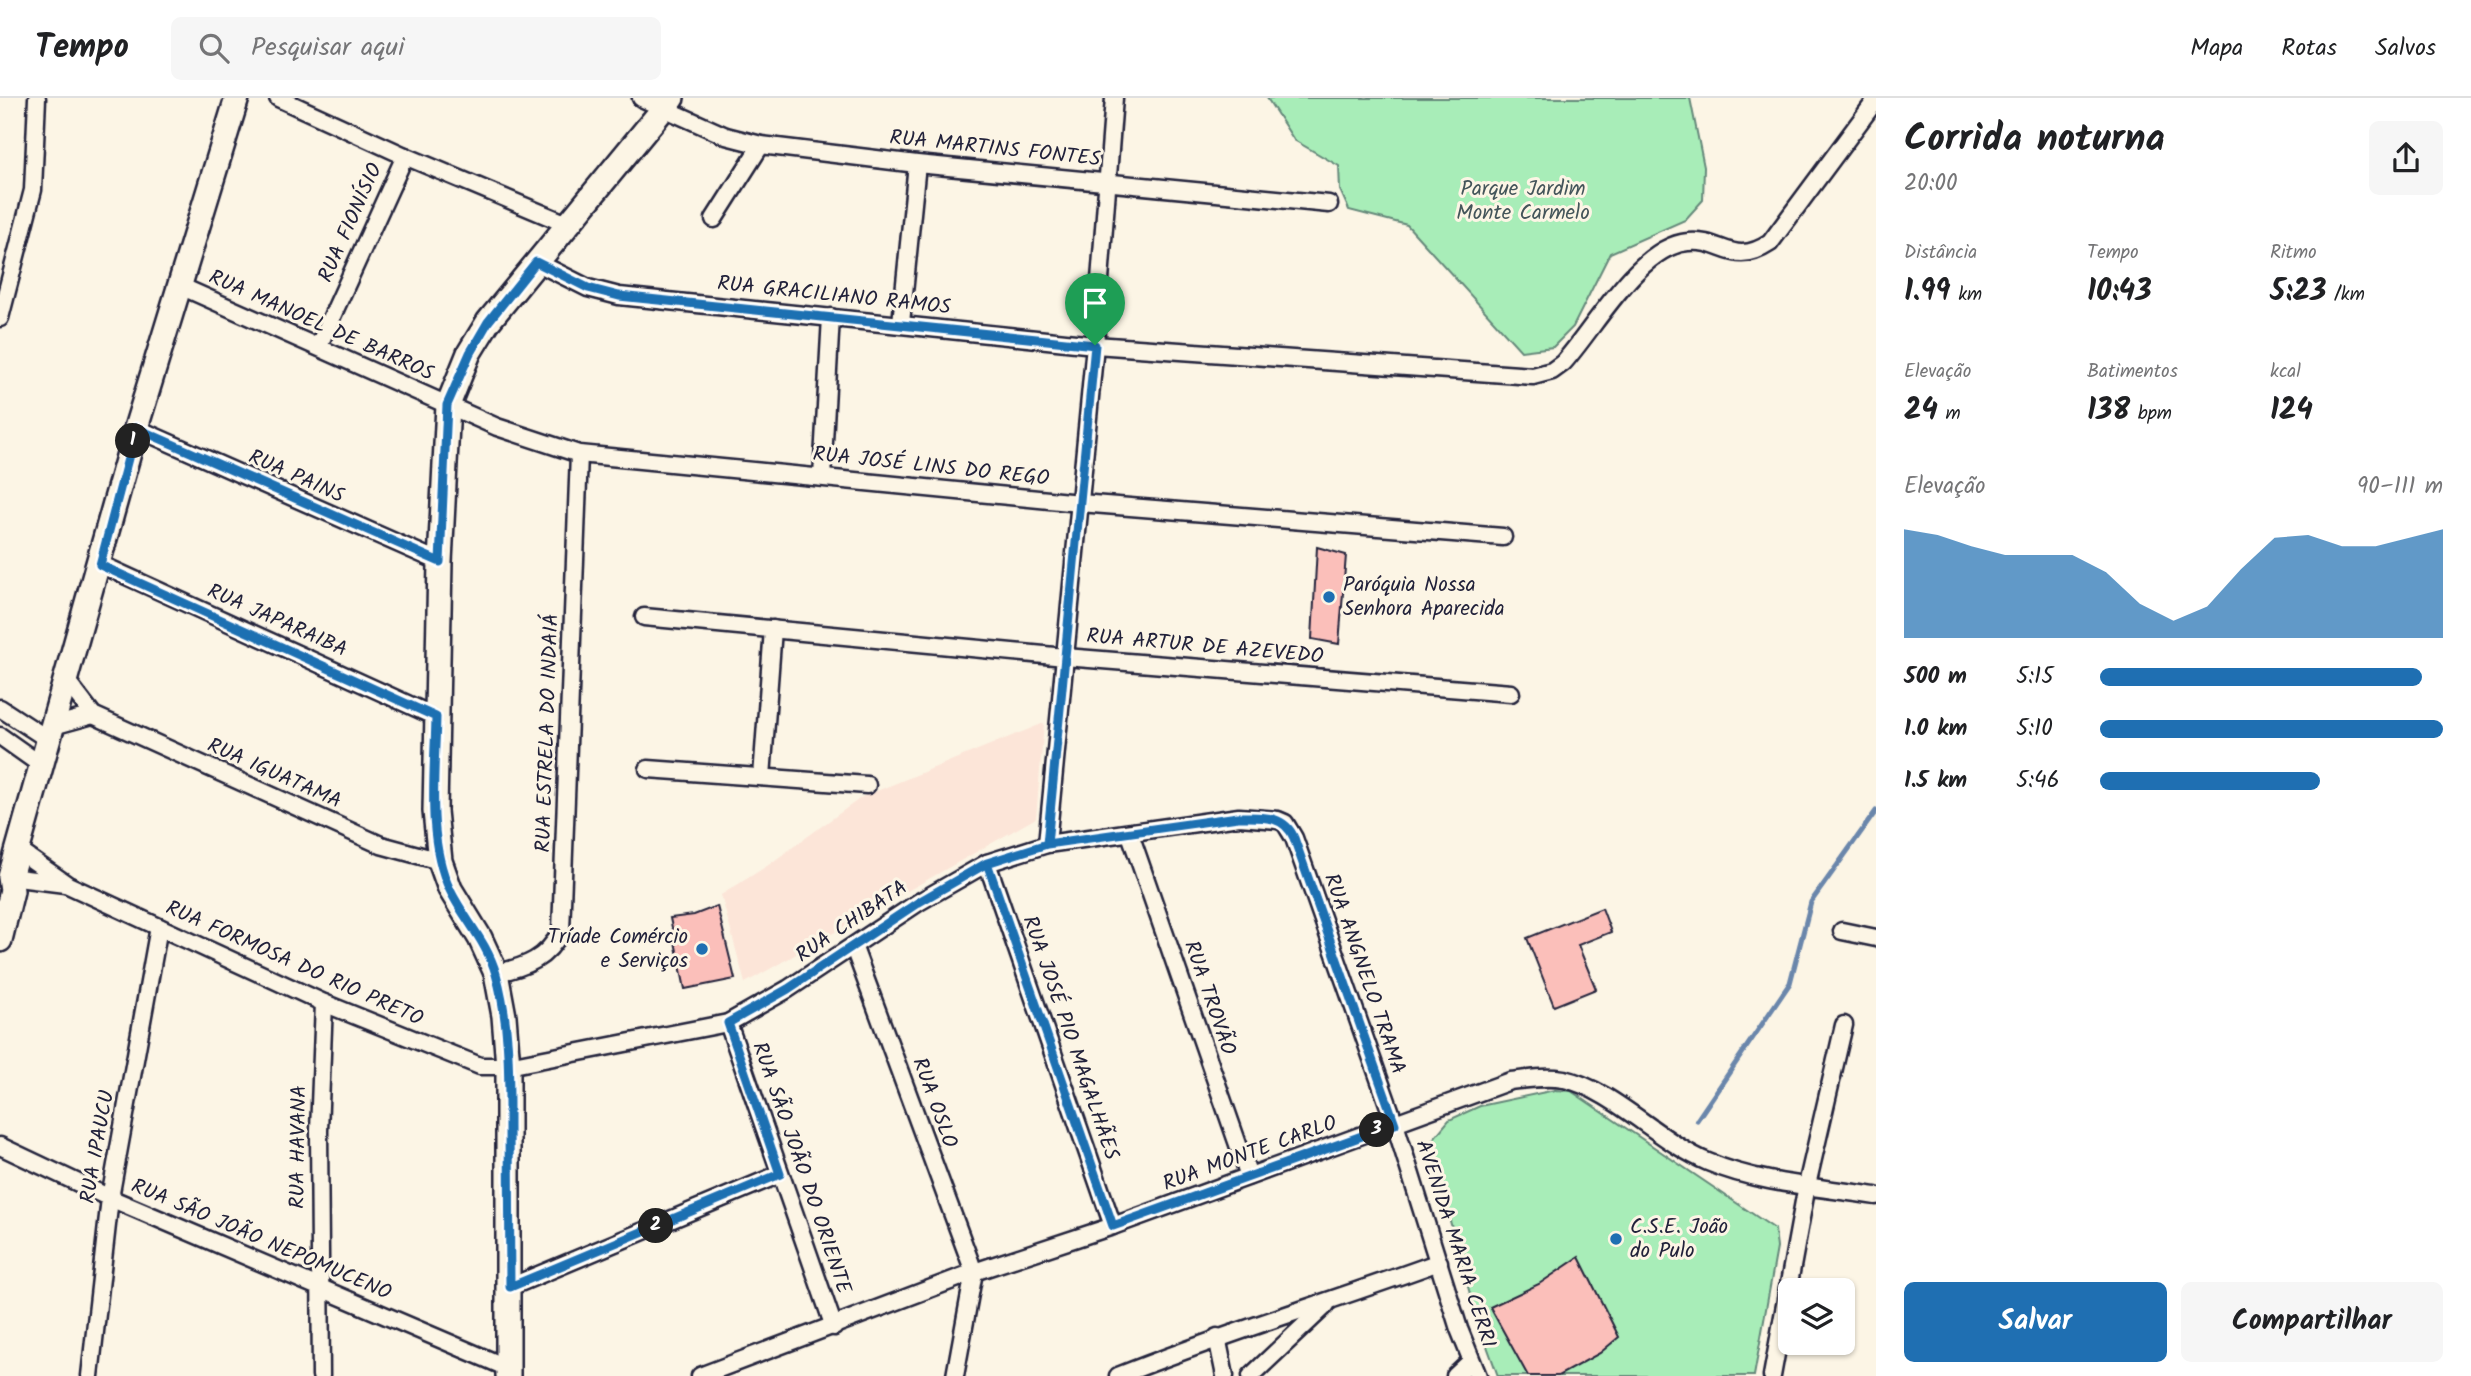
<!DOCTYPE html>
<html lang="pt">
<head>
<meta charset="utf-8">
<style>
	body { margin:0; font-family:Kalam,sans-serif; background:#f6f6f6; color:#202124; height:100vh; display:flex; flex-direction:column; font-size:26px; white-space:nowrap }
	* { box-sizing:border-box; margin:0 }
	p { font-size:23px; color:#757577 }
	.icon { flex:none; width:38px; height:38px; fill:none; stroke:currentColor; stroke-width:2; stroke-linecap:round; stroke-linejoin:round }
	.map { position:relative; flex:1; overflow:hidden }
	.side { display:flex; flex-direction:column; background:#fff; width:595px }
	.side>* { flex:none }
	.controls { position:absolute; left:1778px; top:1180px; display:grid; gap:14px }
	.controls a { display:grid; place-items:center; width:77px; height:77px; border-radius:10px; background:#fff; box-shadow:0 2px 5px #0004; font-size:35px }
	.pin { position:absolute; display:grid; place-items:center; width:60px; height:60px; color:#fff; margin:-72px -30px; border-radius:50% 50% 50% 0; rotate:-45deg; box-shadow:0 0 7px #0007 }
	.pin .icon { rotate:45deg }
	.km { position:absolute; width:35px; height:35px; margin:-18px; border-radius:50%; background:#222; color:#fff; font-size:19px; line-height:35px; text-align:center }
	.round { display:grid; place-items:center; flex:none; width:74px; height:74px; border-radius:10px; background:#f6f6f6 }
	.headline { display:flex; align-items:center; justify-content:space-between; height:119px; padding:0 28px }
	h1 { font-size:38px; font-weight:700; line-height:52px }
	.figures { display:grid; grid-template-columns:repeat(3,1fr); gap:10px; height:119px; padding:7px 28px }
	.figures div { display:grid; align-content:center }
	.figures b { font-size:30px; font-weight:700 }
	.figures small { font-size:19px; font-weight:400 }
	.figures p { font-size:19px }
	.chart { height:196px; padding:14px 28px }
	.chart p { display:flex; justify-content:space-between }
	.chart svg { width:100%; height:126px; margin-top:7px; fill:#1f6fb2; opacity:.7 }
	.primary-button { display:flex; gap:14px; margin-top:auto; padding:14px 28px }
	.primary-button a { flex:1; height:80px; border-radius:10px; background:#1f6fb2; color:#fff; font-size:28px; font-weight:700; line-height:80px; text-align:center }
	.primary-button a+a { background:#f6f6f6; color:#202124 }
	ul { padding:0 28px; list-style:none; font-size:23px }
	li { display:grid; grid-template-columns:112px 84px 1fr; align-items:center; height:52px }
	li i { height:18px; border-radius:9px; background:#1f6fb2 }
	header { display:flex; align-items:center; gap:42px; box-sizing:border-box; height:98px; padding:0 35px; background:#fff; border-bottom:2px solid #e0e0e0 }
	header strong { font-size:33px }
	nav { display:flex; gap:38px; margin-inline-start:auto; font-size:24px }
	.search { width:490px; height:63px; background:#f6f6f6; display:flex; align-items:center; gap:18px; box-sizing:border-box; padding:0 24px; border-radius:10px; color:#757577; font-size:26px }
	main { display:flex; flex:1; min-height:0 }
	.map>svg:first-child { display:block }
	.built { fill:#fce5d8 }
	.green { fill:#a8edb8; stroke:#65887a; stroke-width:2 }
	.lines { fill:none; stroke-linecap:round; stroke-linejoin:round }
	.stream { stroke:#6a86ab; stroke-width:5 }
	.building { fill:#fbbfba; stroke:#22223b; stroke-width:2 }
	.street-casing { stroke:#22223b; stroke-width:21 }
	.secondary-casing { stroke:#22223b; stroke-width:28 }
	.street { stroke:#fcf5e5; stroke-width:16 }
	.secondary { stroke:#fcf5e5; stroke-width:23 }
	.route-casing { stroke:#fff; stroke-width:14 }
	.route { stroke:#1f6fb2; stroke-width:9 }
	.poi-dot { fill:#1f6fb2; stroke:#fcf5e5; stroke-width:2.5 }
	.labels { text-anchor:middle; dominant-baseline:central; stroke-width:6; stroke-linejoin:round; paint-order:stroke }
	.street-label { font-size:21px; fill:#22223b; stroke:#fcf5e5 }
	.park-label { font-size:21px; fill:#44555a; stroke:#fcf5e5 }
	.poi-label { font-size:21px; fill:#22223b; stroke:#fcf5e5; text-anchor:start }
</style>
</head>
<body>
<header>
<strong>Tempo</strong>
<div class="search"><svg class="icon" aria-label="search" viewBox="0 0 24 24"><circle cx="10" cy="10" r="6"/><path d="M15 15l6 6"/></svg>Pesquisar aqui</div>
<nav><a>Mapa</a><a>Rotas</a><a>Salvos</a></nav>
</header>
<main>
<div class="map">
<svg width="1876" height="1278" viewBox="0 0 1876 1278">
	<rect width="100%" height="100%" fill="#fcf5e5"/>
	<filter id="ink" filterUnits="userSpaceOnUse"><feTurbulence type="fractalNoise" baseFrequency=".0143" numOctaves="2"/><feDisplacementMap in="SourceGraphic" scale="14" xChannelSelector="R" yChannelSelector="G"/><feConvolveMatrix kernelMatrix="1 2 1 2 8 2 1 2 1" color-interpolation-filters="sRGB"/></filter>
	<g filter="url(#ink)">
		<!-- built -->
		<path class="built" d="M1044 625 1036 720 745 885 721 797 767 768 862 699Z"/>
		<!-- green -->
		<g class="green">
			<path d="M1267 0H1690L1704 69 1703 102 1685 122 1610 155 1573 229 1553 249 1521 253 1407 127 1349 112 1340 92 1339 68 1294 42Z"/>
			<path d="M1555 992 1571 993 1775 1131 1777 1150 1754 1278H1498L1476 1218 1429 1046 1449 1022 1480 1008Z"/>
		</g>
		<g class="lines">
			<!-- stream -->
			<path class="stream" d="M1697 1022 1790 885 1811 804 1876 713"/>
		</g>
		<!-- building -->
		<g class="building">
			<path d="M1317 449 1346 457 1339 546 1312 541Z"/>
			<path d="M717 808 735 881 685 891 670 820 694 817Z"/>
			<path d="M1602 810 1611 834 1578 847 1596 891 1554 908 1527 840Z"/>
			<path d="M1579 1159 1619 1239 1600 1255 1558 1278H1528L1490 1209 1539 1186Z"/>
		</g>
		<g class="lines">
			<!-- street casing -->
			<g class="street-casing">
				<g id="street">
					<path d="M278 0 405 58 567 126"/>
					<path d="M641 0 726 38 761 47 917 66 1329 106"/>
					<path d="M714 121 761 47"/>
					<path d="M536 164 588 190 619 198 1095 247 1533 278 1552 273 1563 265C1595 230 1639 148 1688 144 1722 140 1732 170 1770 145L1876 2"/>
					<path d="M178 187 497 329 579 356 1080 405 1503 439"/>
					<path d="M0 220 33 92 37 0"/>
					<path d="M901 225 917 66"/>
					<path d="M319 247 405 58"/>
					<path d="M136 330 440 464"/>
					<path d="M822 379 831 219"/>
					<path d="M100 466 436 619"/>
					<path d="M644 519 1065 559 1511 595"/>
					<path d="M67 583 93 617 381 747 440 763"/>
					<path d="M0 610 49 642"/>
					<path d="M53 628 93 617"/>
					<path d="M0 638 41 667"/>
					<path d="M648 671 867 687"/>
					<path d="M762 679 773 531"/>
					<path d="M1130 736 1249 1078"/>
					<path d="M1047 746 1095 247 1114 0"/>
					<path d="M18 752 68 787 324 905 480 968H508L728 925 788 891 919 804 987 765 1047 746 1239 719 1278 722 1285 725 1294 740 1395 1026 1459 1231 1478 1278"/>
					<path d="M987 765 1113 1128"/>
					<path d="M10 779 65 786"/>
					<path d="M1842 833 1876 840"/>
					<path d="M854 850 974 1174 955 1278"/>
					<path d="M496 875C526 869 547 861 561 833L579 356"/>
					<path d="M728 925 834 1229"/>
					<path d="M0 1048 110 1100 508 1270"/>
					<path d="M510 1189 780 1076"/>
					<path d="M1217 1239 1225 1278"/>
					<path d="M90 1278 110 1100 159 829"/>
					<path d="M321 1278 319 1033 324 905"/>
					<path d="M700 1278 974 1174 1113 1128 1510 983C1528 981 1546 978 1564 981 1612 991 1661 1045 1708 1064 1760 1086 1820 1089 1876 1098"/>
					<path d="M1118 1278C1223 1236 1332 1203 1439 1164"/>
					<path d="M1251 1278 1326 1207"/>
					<path d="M1455 1278 1471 1263"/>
					<path d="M1772 1278 1807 1087 1844 927"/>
				</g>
			</g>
			<!-- secondary casing -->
			<g class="secondary-casing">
				<g id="secondary">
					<path d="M0 842 12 793 10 779 136 330 237 0"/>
					<path d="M508 1278V968L504 918 496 875 480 840 450 791 440 763 435 713 440 464 448 307 469 255 488 224 672 0"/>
				</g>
			</g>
			<!-- street -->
			<use href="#street" class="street"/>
			<!-- secondary -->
			<use href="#secondary" class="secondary"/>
		</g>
	</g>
	<g class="lines" filter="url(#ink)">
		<!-- route casing -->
		<g class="route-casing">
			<path id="route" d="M1095 247 619 198 588 190 536 164 488 224 470 255 447 307 440 464 136 330 100 467 436 619C435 674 426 741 450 792 464 821 487 844 496 876 510 925 509 979 509 1029 509 1083 510 1136 510 1189L780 1076 728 925 788 891 919 804 987 765 1047 746 1238 719C1261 719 1284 716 1294 740L1395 1026 1113 1128 987 765 1047 746 1095 247"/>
		</g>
		<!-- route -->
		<use href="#route" class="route"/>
	</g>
	<!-- markers -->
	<g class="poi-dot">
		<circle cx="1329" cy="499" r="7"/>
		<circle cx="702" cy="851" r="7"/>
		<circle cx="1616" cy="1141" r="7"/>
	</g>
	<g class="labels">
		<!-- street labels -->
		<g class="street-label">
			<text transform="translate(995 51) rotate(6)">RUA MARTINS FONTES</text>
			<text transform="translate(351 125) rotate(-66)">RUA FIONÍSIO</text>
			<text transform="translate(834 198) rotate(6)">RUA GRACILIANO RAMOS</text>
			<text transform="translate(321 228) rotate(24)">RUA MANOEL DE BARROS</text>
			<text transform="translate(931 369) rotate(6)">RUA JOSÉ LINS DO REGO</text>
			<text transform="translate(296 379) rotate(24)">RUA PAINS</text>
			<text transform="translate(277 523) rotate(24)">RUA JAPARAIBA</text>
			<text transform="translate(1205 549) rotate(5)">RUA ARTUR DE AZEVEDO</text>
			<text transform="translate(548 635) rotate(-88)">RUA ESTRELA DO INDAIÁ</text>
			<text transform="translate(274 676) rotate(24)">RUA IGUATAMA</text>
			<text transform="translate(852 824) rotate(-34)">RUA CHIBATA</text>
			<text transform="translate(294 866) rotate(24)">RUA FORMOSA DO RIO PRETO</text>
			<text transform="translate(1364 876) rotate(71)">RUA ANGNELO TRAMA</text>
			<text transform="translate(1209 900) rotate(71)">RUA TROVÃO</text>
			<text transform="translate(1070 940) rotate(71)">RUA JOSÉ PIO MAGALHÃES</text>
			<text transform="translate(934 1005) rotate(70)">RUA OSLO</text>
			<text transform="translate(98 1049) rotate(-80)">RUA IPAUCU</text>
			<text transform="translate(299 1049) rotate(-89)">RUA HAVANA</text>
			<text transform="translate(1250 1056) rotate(-20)">RUA MONTE CARLO</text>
			<text transform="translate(801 1070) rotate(71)">RUA SÃO JOÃO DO ORIENTE</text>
			<text transform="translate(261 1142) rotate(23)">RUA SÃO JOÃO NEPOMUCENO</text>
			<text transform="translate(1455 1146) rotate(72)">AVENIDA MARIA CERRI</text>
		</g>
		<!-- park labels -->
		<g class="park-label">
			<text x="1523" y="91">Parque Jardim<tspan x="1523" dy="24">Monte Carmelo</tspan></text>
		</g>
		<!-- poi labels -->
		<g class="poi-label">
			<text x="1343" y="487">Paróquia Nossa<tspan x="1343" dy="24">Senhora Aparecida</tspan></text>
			<text x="688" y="839" text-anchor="end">Tríade Comércio<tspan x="688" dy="24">e Serviços</tspan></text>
			<text x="1630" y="1129">C.S.E. João<tspan x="1630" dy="24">do Pulo</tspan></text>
		</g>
	</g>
</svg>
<div class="controls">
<a><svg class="icon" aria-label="layers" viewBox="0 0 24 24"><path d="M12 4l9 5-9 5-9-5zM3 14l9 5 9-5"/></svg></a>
</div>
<div class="pin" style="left:1095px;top:247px;background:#1e9e55"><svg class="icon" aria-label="arrive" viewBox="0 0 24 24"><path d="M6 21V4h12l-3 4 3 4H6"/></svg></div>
<b class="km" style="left:133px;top:343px">1</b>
<b class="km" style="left:656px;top:1128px">2</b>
<b class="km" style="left:1377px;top:1032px">3</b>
</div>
<section class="side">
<div class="headline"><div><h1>Corrida noturna</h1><p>20:00</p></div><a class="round"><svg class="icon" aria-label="share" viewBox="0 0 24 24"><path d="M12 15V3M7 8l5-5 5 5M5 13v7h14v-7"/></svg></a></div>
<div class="figures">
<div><p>Distância</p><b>1.99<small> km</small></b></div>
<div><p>Tempo</p><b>10:43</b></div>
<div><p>Ritmo</p><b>5:23<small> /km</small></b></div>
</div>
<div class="figures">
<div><p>Elevação</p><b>24<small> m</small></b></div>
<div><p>Batimentos</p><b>138<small> bpm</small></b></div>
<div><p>kcal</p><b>124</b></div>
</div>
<div class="chart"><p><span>Elevação</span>90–111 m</p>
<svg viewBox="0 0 160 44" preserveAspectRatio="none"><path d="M0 44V6L10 8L20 12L30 15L40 15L50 15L60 21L70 32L80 38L90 33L100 20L110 9L120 8L130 12L140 12L150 9L160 6V44z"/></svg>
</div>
<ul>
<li><b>500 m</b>5:15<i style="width:94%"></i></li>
<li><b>1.0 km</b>5:10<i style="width:100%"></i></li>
<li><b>1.5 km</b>5:46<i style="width:64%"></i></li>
</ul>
<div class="primary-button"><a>Salvar</a><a>Compartilhar</a></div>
</section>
</main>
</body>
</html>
